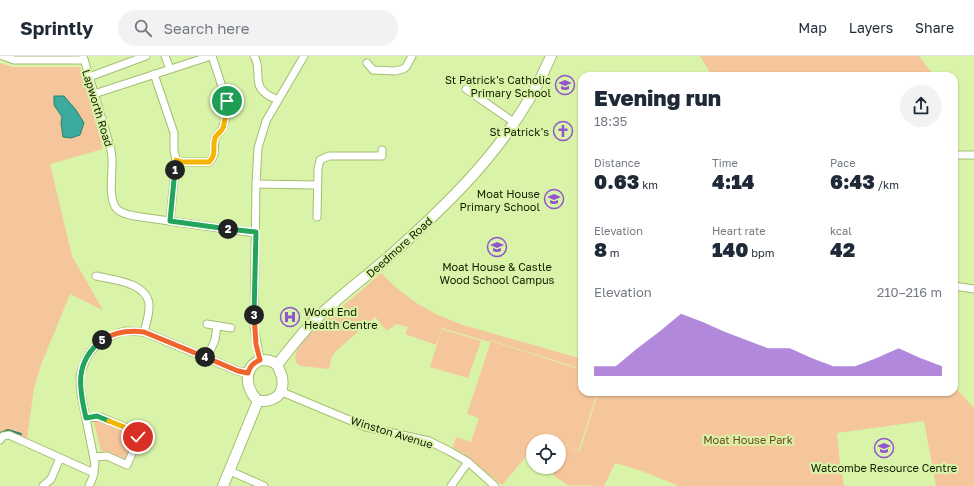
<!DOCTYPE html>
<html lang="en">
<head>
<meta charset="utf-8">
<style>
	body { margin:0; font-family:"Golos Text",sans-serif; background:#f2f2f3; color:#1f2937; height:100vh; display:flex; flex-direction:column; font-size:15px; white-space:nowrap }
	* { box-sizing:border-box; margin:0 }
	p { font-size:13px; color:#747a83 }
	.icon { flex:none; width:22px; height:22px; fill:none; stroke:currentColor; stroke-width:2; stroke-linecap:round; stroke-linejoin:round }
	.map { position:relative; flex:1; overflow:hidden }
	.side { position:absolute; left:578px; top:16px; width:380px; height:324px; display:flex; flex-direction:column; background:#fff; border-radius:12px; box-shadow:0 1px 3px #0004 }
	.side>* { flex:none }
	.fabs { position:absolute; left:526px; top:378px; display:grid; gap:8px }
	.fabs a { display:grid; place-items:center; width:40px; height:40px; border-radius:50%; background:#fff; box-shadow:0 1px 3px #0004; font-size:20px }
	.pin { position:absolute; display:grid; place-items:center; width:34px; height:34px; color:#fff; margin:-17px; border:2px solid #fff; border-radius:50%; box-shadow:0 1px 4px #0007 }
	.km { position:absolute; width:20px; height:20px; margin:-10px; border-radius:50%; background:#222; color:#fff; font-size:11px; line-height:20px; text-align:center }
	.round { display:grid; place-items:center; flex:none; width:42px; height:42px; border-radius:21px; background:#f2f2f3 }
	.overview { display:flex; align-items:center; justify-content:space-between; height:68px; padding:0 16px }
	h1 { font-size:22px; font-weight:800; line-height:30px }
	.figures { display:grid; grid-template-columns:repeat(3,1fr); gap:6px; height:68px; padding:4px 16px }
	.figures div { display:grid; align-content:center }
	.figures b { font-size:20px; font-weight:800 }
	.figures small { font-size:11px; font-weight:400 }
	.figures p { font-size:11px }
	.chart { height:112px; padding:8px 16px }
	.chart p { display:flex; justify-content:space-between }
	.chart svg { width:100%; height:72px; margin-top:4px; fill:#9156cd; opacity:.7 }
	header { display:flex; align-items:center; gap:24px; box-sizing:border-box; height:56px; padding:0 20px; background:#fff; border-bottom:1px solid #e0e1e3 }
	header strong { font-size:19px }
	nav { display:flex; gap:22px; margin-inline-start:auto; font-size:14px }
	.search { width:280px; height:36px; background:#f2f2f3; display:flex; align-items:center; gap:10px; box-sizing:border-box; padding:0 14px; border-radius:22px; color:#747a83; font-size:15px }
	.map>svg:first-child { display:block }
	.green { fill:#f5c69b }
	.water { fill:#3bab9d; stroke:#2f806e }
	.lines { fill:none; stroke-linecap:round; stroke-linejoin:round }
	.stream { stroke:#2f806e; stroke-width:2 }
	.street-casing { stroke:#a4bd73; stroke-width:9 }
	.secondary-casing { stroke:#a4bd73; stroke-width:12 }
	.street { stroke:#fff; stroke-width:7 }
	.secondary { stroke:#fff; stroke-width:10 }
	.split-1-casing { stroke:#fff; stroke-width:8 }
	.split-2-casing { stroke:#fff; stroke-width:8 }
	.split-3-casing { stroke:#fff; stroke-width:8 }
	.split-4-casing { stroke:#fff; stroke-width:8 }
	.split-5-casing { stroke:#fff; stroke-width:8 }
	.split-6-casing { stroke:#fff; stroke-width:8 }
	.split-7-casing { stroke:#fff; stroke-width:8 }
	.split-1 { stroke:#f5b400; stroke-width:5 }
	.split-2 { stroke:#22a559; stroke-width:5 }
	.split-3 { stroke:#22a559; stroke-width:5 }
	.split-4 { stroke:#f0652b; stroke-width:5 }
	.split-5 { stroke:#f0652b; stroke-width:5 }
	.split-6 { stroke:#22a559; stroke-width:5 }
	.split-7 { stroke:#f5b400; stroke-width:5 }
	.labels { text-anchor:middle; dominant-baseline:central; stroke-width:4; stroke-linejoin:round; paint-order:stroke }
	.poi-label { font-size:11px; fill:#131c00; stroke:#d9f4a8; text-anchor:end }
	.street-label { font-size:11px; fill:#131c00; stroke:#d9f4a8 }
	.park-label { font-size:11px; fill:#6f471d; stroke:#d9f4a8 }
</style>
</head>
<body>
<header>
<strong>Sprintly</strong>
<div class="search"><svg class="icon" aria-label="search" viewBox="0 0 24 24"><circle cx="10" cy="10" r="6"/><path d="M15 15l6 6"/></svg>Search here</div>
<nav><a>Map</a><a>Layers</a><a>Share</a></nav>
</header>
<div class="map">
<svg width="974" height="430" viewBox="0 0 974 430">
	<rect width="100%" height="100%" fill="#d9f4a8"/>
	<!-- green -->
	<g class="green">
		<path d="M700 0H919L931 16 943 20H712Z"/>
		<path d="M0 7 13 11H80L103 93 50 108 72 200 103 254 70 238 41 309 34 332 27 383 0 380Z"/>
		<path d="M381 217 399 234 418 248 438 259 463 269 582 303V313L490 284 489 286 442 272 436 289 405 278 408 271 396 268 387 275 375 261 335 296 331 303 329 313 300 310C278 297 337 255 346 247 358 238 369 227 381 217Z"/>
		<path d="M442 273 481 285 468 322 430 311Z"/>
		<path d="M491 285 582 314V336H597L579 394 559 388V385H550L518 375 548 385H533V397H529L502 429 467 400 453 391 456 381 471 386 479 362 467 358Z"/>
		<path d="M954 330 974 352V430H936L924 365 837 377 840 408 844 430H679L639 414 615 407 604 430 568 429 554 420 553 417 546 411H559V388L580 395 598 336H954Z"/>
		<path d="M95 364H99L133 380 135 384 127 402 121 404 101 395 94 366Z"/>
	</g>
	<!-- water -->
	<path class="water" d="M54 40H64L76 54 84 67 80 79 71 82 63 81 61 67 62 61 54 49Z"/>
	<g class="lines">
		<!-- stream -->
		<path class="stream" d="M0 377 8 374 21 378"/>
		<!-- street casing -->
		<g class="street-casing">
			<g id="street">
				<path d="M3 0 14 4H84"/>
				<path d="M83 0 110 90C111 94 112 98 112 103 113 116 107 145 118 154 124 159 134 160 141 161L255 177"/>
				<path d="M165 0 170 13"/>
				<path d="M254 0C262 11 253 27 264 36 268 40 273 42 278 44"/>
				<path d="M367 7 373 14 395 15 403 13 406 11 412 0"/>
				<path d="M154 18 174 77V94L176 104 170 165"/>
				<path d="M89 21 146 0"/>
				<path d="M466 33 515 67"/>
				<path d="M94 38 211 0"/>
				<path d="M954 99H974"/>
				<path d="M176 104 182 106H209L212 103 214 98 215 82 222 73 229 52 212 0"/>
				<path d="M256 128 317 129"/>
				<path d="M317 161 318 113 320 104 329 100H382V94"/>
				<path d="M96 220C113 224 146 226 149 248 150 257 146 268 144 276"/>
				<path d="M954 230 974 233"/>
				<path d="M207 268 231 272"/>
				<path d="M207 302 215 284 217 270"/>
				<path d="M260 304 254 271 256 128 258 92 266 65 304 0"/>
				<path d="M282 336 366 371 429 385 451 396 468 406 495 430"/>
				<path d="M86 362 100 361 134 375 137 378 138 384 127 409 107 400 95 401"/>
				<path d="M0 384 3 380 9 379 94 417"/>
				<path d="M230 415 264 430"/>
				<path d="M43 430 51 423 60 402"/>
				<path d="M89 430 93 421 95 408 81 338 80 319 86 303 90 296 101 285 118 277 126 275 144 276 238 315 248 317"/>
				<path d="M451 430 468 406"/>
			</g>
		</g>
		<!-- secondary casing -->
		<g class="secondary-casing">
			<g id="secondary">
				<path d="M260 304C266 304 273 304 277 309 279 312 281 318 282 321 285 339 275 346 258 345 246 333 242 313 260 304Z"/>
				<path d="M277 309C289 294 300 279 314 265 338 241 366 221 392 198 457 140 516 82 551 0"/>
				<path d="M223 430 258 345"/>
			</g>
		</g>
		<!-- street -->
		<use href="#street" class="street"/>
		<!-- secondary -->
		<use href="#secondary" class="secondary"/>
	</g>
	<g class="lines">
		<!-- split-1 casing -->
		<g class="split-1-casing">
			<path id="split-1" d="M175 114 176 104 182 106H209C217 99 212 91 215 82 216 79 221 76 223 72 224 70 224 66 225 63 227 56 229 53 227 45"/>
		</g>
		<!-- split-2 casing -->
		<g class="split-2-casing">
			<path id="split-2" d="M175 114 170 165 228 173"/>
		</g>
		<!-- split-3 casing -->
		<g class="split-3-casing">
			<path id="split-3" d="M228 173 256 176 254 259"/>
		</g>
		<!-- split-4 casing -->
		<g class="split-4-casing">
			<path id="split-4" d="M205 301 238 315 248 317C250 310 253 307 260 304L256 288 254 259"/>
		</g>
		<!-- split-5 casing -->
		<g class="split-5-casing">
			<path id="split-5" d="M102 284C115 276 128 274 144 276L205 301"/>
		</g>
		<!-- split-6 casing -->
		<g class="split-6-casing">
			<path id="split-6" d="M102 284C74 306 79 332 86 362L97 360 109 365"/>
		</g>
		<!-- split-7 casing -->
		<g class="split-7-casing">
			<path id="split-7" d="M109 365 134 375 138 381"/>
		</g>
		<!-- split-1 -->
		<use href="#split-1" class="split-1"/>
		<!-- split-2 -->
		<use href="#split-2" class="split-2"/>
		<!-- split-3 -->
		<use href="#split-3" class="split-3"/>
		<!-- split-4 -->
		<use href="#split-4" class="split-4"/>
		<!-- split-5 -->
		<use href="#split-5" class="split-5"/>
		<!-- split-6 -->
		<use href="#split-6" class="split-6"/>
		<!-- split-7 -->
		<use href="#split-7" class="split-7"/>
	</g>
	<!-- icons -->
	<defs>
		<g id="school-ring" transform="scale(1)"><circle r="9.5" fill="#d9f4a8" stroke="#9156cd" stroke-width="1.5"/><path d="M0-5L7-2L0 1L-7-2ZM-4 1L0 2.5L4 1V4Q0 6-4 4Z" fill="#9156cd"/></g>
		<g id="church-ring" transform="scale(1)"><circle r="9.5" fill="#d9f4a8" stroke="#9156cd" stroke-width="1.5"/><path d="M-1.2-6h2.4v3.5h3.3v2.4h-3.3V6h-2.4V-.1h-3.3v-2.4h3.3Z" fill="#9156cd"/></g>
		<g id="hospital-ring" transform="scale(1)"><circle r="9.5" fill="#d9f4a8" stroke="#9156cd" stroke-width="1.5"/><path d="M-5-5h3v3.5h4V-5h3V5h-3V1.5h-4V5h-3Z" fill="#9156cd"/></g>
	</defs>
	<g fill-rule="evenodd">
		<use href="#school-ring" x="565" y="29"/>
		<use href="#church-ring" x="563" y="75"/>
		<use href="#school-ring" x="554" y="143"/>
		<use href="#school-ring" x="497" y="191"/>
		<use href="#hospital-ring" x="290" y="261"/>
		<use href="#school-ring" x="884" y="392"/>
	</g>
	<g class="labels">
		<!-- poi labels -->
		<g class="poi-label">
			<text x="551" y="23">St Patrick's Catholic<tspan x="551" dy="13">Primary School</tspan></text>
			<text x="549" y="75">St Patrick's</text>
			<text x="540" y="137">Moat House<tspan x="540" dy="13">Primary School</tspan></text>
			<text x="497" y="210" text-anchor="middle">Moat House &amp; Castle<tspan x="497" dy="13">Wood School Campus</tspan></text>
			<text x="304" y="255" text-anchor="start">Wood End<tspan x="304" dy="13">Health Centre</tspan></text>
			<text x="884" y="411" text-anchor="middle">Watcombe Resource Centre</text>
		</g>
		<!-- street labels -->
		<g class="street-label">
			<text transform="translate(98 52) rotate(73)">Lapworth Road</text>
			<text transform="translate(399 191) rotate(-42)">Deedmore Road</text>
			<text transform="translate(392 376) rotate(17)">Winston Avenue</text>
		</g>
		<!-- park labels -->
		<g class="park-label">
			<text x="748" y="383">Moat House Park</text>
		</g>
	</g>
</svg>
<div class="fabs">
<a><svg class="icon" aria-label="locate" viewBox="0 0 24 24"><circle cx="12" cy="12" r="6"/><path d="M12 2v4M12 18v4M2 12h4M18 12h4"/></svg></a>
</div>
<div class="pin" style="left:227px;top:45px;background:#1e9e55"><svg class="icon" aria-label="arrive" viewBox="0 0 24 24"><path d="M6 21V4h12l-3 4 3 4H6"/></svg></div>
<div class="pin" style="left:138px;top:381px;background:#d93025"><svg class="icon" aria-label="check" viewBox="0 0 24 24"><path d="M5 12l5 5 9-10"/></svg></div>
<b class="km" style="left:175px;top:114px">1</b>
<b class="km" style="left:228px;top:173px">2</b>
<b class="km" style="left:254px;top:259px">3</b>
<b class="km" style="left:205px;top:301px">4</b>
<b class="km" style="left:102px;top:284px">5</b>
<section class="side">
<div class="overview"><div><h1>Evening run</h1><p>18:35</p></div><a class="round"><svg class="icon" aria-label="share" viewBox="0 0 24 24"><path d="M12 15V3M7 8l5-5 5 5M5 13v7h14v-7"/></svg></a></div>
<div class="figures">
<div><p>Distance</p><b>0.63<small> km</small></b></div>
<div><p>Time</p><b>4:14</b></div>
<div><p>Pace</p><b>6:43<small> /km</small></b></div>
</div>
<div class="figures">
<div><p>Elevation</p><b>8<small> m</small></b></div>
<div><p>Heart rate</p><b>140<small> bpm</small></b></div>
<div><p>kcal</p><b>42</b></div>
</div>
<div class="chart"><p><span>Elevation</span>210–216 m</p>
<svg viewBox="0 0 160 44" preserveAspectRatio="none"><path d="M0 44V38L10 38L20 27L30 17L40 6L50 11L60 17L70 22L80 27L90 27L100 33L110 38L120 38L130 33L140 27L150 33L160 38V44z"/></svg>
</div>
</section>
</div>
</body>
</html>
